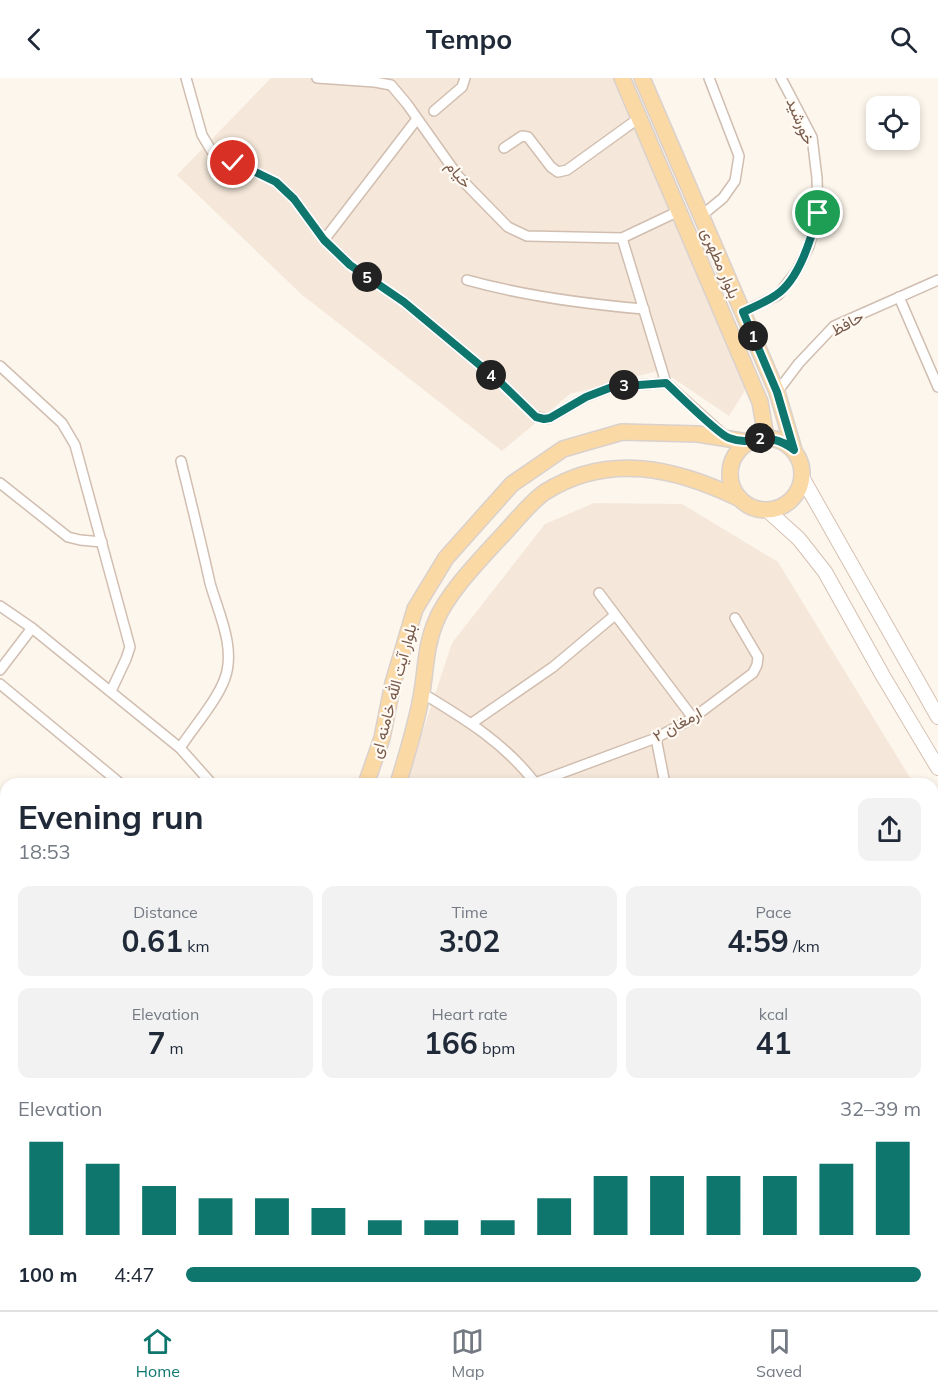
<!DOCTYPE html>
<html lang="en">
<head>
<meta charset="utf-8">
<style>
	body { margin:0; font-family:Mulish,Vazirmatn,sans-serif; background:#f2f2f3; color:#1f2937; height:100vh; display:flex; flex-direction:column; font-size:22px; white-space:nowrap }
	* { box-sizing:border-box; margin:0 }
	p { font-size:20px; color:#747a83 }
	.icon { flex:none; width:33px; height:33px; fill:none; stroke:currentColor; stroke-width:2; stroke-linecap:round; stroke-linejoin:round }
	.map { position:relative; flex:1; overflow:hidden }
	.details { position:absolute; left:0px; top:700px; width:939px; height:532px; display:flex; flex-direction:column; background:#fff; border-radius:18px 18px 0 0; box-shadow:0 3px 9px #0003 }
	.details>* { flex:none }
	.fabs { position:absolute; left:866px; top:18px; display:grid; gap:12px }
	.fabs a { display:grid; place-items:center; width:54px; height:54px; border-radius:12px; background:#fff; box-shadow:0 3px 9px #0003; font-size:30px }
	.pin { position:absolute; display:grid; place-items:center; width:51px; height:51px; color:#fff; margin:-26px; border:3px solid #fff; border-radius:50%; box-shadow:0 2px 6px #0007 }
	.km { position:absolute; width:30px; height:30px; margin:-15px; border-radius:50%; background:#222; color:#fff; font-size:16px; line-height:30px; text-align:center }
	.round { display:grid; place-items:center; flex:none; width:63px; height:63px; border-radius:12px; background:#f2f2f3 }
	.head { display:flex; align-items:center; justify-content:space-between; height:102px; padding:0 18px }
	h1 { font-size:33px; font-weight:700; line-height:45px }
	.figures { display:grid; grid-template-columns:repeat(3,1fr); gap:9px; height:102px; padding:6px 18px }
	.figures div { display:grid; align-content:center; border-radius:12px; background:#f2f2f3; text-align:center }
	.figures b { font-size:30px; font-weight:700 }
	.figures small { font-size:16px; font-weight:400 }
	.figures p { font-size:16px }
	.chart { height:168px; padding:12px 18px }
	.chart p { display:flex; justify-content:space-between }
	.chart svg { width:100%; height:108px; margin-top:6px; stroke:#0f766e; stroke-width:6 }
	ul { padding:0 18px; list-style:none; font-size:20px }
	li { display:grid; grid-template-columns:96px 72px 1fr; align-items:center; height:45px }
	li i { height:15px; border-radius:8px; background:#0f766e }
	header { display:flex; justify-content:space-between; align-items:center; height:78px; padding:0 18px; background:#fff; font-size:27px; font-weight:700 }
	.dock { display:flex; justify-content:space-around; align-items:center; height:84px; border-top:2px solid #e0e1e3; background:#fff; font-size:16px; color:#747a83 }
	.dock a { display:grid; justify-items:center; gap:3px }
	.dock .active { color:#0f766e }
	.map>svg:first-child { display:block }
	.residential { fill:#f5e8da }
	.education { fill:#f3e8fa }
	.green { fill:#d8ecc9 }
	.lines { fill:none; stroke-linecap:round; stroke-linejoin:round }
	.lane-casing { stroke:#d1beb0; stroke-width:8 }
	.street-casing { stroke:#d1beb0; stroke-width:12 }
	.secondary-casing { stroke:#d6c0b0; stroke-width:16 }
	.primary-casing { stroke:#dad1cd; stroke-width:18 }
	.lane { stroke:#fff; stroke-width:4.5 }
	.street { stroke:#fff; stroke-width:9 }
	.secondary { stroke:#fff; stroke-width:14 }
	.primary { stroke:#fbd9a5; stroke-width:15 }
	.route-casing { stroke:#fff; stroke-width:12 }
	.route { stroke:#0f766e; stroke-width:8 }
	.labels { text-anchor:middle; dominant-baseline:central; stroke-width:4.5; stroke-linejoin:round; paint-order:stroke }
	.street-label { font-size:16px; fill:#7a5c4d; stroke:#fffaf3 }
</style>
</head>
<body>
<header><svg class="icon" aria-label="back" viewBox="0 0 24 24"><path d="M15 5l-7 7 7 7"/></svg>Tempo<svg class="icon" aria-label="search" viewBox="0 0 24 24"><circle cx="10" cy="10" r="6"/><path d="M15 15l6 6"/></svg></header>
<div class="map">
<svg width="938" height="1232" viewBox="0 0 938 1232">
	<rect width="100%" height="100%" fill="#fdf6ec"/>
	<!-- residential -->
	<g class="residential">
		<path d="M271 0H614L746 311 729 338 661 292 570 316 502 373 301 216 177 97Z"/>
		<path d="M594 425 682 426 778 484 914 706H405L452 565 545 446Z"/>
		<path d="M933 737 938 746V1232H617L615 1227H933Z"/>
	</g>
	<!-- education -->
	<path class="education" d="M6 1138V1227H477L480 1232H0V1139Z"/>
	<!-- green -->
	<path class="green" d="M140 1227H306L308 1232H143Z"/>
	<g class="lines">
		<!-- lane casing -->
		<g class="lane-casing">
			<g id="lane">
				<path d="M0 1082 6 1087"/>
				<path d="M89 1227 91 1232"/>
				<path d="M318 1227 320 1232"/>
				<path d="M386 1227 389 1232"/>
				<path d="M201 1232V1227"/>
			</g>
		</g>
		<!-- street casing -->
		<g class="street-casing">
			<g id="street">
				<path d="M186 0 202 57 211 72 233 85 245 89 276 104 294 121 324 162 350 187 404 224 500 304 535 338 545 341 550 340 586 319 612 309 666 305"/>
				<path d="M317 0 375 4 391 7 407 26 458 98 508 149 527 158 622 160 666 305 726 359"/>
				<path d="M434 33 462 9 465 0"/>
				<path d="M504 70 522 58 528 59 551 89 558 94 567 92 639 40"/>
				<path d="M701 138 723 120 735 103 739 78 709 0"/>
				<path d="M622 160 679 133"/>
				<path d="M324 162 417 41"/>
				<path d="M467 202C524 218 585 226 644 231"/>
				<path d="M899 219 938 309"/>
				<path d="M743 234 778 217 796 194 809 168 818 135 817 100 812 59 781 0"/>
				<path d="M0 288 62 345 75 367 130 569 126 581 111 613"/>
				<path d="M777 314 799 285 834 248 938 202"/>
				<path d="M0 405 68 459 80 462 102 464"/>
				<path d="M599 515 693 640"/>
				<path d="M0 528 32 550 180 670 212 706"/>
				<path d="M0 592 32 550"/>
				<path d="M0 606 121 706"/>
				<path d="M422 615C465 641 505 665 536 706"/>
				<path d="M472 645 553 589 615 537"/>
				<path d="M656 660 665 706"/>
				<path d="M180 670C193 650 218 621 225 600 236 569 218 534 210 505 201 464 191 424 181 383"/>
				<path d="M535 705 656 660 693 640 753 595 757 587 758 579 735 540"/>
				<path d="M0 741 6 746"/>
				<path d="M933 823 938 829"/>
				<path d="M0 839 6 844"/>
				<path d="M0 959 6 958"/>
				<path d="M933 960 938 965"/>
				<path d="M933 1013 938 1016"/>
				<path d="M933 1127 938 1130"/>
			</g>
		</g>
		<!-- secondary casing -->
		<g class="secondary-casing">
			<g id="secondary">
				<path d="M803 401 938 639"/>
				<path d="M767 432 799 461 825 494 883 598 938 690"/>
				<path d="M870 1227 873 1232"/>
				<path d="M888 1227 890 1232"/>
			</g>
		</g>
		<!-- primary casing -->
		<g class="primary-casing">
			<g id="primary">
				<path d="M622 0 760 324 766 359"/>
				<path d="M642 0 777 314 794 372"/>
				<circle cx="766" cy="396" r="36"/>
				<path d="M366 706 382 660 393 605 415 531 446 480 512 406 563 371 622 354 698 356 748 364"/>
				<path d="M398 706C407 676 417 645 422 614 426 589 426 566 436 543 447 516 477 485 497 463 510 450 530 424 545 414 609 374 676 390 740 421"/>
				<path d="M0 1034 6 1032"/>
				<path d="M0 1066 6 1065"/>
			</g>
		</g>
		<!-- lane -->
		<use href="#lane" class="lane"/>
		<!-- street -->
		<use href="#street" class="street"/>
		<!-- secondary -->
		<use href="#secondary" class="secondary"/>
		<!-- primary -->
		<use href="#primary" class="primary"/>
	</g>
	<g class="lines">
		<!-- route casing -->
		<g class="route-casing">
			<path id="route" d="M233 85 245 89 276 104 294 121 324 162 350 187 404 224 500 304 536 339 544 341 550 340 586 319 612 309 666 305C678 316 718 356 729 360 756 370 767 350 794 372L777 314 743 234C754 229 766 224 776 217 799 202 811 161 818 135"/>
		</g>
		<!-- route -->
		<use href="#route" class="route"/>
	</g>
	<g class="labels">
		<!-- street labels -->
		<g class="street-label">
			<text transform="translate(801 43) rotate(67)">خورشید</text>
			<text transform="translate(459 96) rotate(50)">خیام</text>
			<text transform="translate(721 185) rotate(67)">بلوار مطهری</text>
			<text transform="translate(847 245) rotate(-29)">حافظ</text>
			<text transform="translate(393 613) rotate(-75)">بلوار آیت الله خامنه ای</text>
			<text transform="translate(677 646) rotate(-29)">ارمغان ۲</text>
		</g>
	</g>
</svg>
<div class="fabs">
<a><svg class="icon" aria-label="locate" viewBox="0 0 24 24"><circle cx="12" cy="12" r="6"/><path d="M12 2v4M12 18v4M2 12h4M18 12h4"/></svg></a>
</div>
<div class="pin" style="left:818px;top:135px;background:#1e9e55"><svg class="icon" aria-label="arrive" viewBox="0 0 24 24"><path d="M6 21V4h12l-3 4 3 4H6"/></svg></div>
<div class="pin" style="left:233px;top:85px;background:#d93025"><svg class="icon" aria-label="check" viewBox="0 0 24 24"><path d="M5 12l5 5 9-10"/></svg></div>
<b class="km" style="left:753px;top:258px">1</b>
<b class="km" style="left:760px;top:360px">2</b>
<b class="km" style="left:624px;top:307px">3</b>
<b class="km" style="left:491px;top:297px">4</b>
<b class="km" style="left:367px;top:199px">5</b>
<section class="details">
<div class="head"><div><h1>Evening run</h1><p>18:53</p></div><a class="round"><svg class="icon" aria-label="share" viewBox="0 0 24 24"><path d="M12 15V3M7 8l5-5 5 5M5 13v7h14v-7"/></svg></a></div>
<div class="figures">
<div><p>Distance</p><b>0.61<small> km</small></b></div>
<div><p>Time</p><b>3:02</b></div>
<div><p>Pace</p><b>4:59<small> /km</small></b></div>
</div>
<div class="figures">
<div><p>Elevation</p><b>7<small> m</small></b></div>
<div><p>Heart rate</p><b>166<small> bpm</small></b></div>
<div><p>kcal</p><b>41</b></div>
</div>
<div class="chart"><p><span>Elevation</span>32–39 m</p>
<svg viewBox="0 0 160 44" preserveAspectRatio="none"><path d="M5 44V6M15 44V15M25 44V24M35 44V29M45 44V29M55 44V33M65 44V38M75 44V38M85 44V38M95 44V29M105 44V20M115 44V20M125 44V20M135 44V20M145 44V15M155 44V6"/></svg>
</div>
<ul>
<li><b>100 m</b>4:47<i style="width:100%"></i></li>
</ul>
</section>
</div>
<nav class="dock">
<a class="active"><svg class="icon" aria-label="home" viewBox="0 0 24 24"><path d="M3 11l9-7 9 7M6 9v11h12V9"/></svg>Home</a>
<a><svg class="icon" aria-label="map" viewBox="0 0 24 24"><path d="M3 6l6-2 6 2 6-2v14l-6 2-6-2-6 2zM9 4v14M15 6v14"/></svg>Map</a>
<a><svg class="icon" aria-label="saved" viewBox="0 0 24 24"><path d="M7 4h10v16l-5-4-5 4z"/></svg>Saved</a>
</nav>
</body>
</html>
